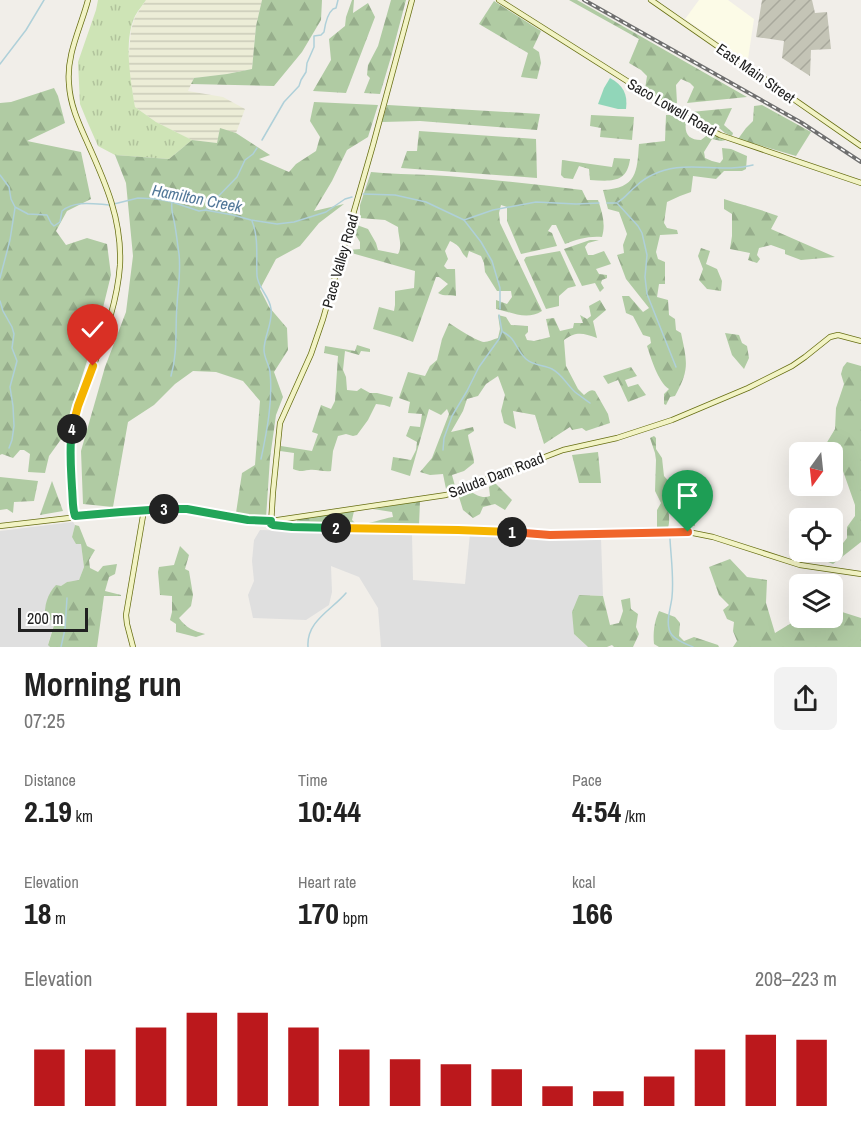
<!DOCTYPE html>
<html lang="en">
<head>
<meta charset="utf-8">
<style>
	body { margin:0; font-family:"Archivo Narrow",sans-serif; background:#f2f2f2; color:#222; height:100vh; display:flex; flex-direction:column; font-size:22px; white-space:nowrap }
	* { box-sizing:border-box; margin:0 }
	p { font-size:20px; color:#767676 }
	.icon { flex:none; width:33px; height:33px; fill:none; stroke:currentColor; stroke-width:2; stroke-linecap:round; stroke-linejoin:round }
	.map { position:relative; height:647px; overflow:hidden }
	.side { display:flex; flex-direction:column; background:#fff; flex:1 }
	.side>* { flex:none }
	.needle { width:39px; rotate:195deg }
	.controls { position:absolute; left:789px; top:442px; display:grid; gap:12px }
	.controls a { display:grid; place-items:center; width:54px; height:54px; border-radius:9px; background:#fff; box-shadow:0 6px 24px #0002; font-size:30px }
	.scale { position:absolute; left:18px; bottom:15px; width:70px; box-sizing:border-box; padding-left:6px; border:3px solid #212121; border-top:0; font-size:16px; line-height:21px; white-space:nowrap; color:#212121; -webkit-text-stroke:4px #fff; paint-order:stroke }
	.pin { position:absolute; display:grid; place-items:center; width:51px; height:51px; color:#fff; margin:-62px -26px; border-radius:50% 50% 50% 0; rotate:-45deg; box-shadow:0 0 6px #0007 }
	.pin .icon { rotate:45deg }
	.km { position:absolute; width:30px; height:30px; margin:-15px; border-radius:50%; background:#222; color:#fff; font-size:16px; line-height:30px; text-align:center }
	.round { display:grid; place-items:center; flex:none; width:63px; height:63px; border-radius:9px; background:#f2f2f2 }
	.summary { display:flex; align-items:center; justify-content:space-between; height:102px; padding:0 24px }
	h1 { font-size:33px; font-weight:800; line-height:45px }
	.metrics { display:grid; grid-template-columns:repeat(3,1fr); gap:9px; height:102px; padding:6px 24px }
	.metrics div { display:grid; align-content:center }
	.metrics b { font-size:30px; font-weight:800 }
	.metrics small { font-size:16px; font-weight:400 }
	.metrics p { font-size:16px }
	.chart { height:168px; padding:12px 24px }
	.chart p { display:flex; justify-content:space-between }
	.chart svg { width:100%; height:108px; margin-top:6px; stroke:#bb181c; stroke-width:6 }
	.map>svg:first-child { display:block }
	.residential { fill:#dfdfdf }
	.education { fill:#fcfbe7 }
	.construction { fill:url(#construction-furrows) }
	.farmland { fill:url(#farmland-rules) }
	.grass { fill:url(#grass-tufts) }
	.forest { fill:url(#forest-firs) }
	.pitch { fill:#91d6b9 }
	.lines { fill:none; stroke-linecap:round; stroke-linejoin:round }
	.stream { stroke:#afd0d9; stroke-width:1.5 }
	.secondary-casing { stroke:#676e13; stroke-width:6 }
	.secondary { stroke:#f2f3c5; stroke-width:4.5 }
	.rail-casing { stroke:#6f6f6f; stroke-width:4 }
	.rail { stroke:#fff; stroke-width:1.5; stroke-dasharray:4.5; stroke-linecap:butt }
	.split-1-casing { stroke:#fff; stroke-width:12 }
	.split-2-casing { stroke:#fff; stroke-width:12 }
	.split-3-casing { stroke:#fff; stroke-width:12 }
	.split-4-casing { stroke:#fff; stroke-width:12 }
	.split-5-casing { stroke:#fff; stroke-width:12 }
	.split-1 { stroke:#f0652b; stroke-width:8 }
	.split-2 { stroke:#f5b400; stroke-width:8 }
	.split-3 { stroke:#22a559; stroke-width:8 }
	.split-4 { stroke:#22a559; stroke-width:8 }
	.split-5 { stroke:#f5b400; stroke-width:8 }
	.labels { text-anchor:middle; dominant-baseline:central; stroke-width:5; stroke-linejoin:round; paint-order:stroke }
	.street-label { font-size:15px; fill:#212121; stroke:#fff }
	.water-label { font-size:16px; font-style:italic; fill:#517798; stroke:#fff }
</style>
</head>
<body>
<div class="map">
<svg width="861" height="647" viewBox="0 0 861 647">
	<defs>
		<pattern id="construction-furrows" width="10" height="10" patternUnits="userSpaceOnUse" patternTransform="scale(1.5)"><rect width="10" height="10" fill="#c4c4b6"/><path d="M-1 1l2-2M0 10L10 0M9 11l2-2" fill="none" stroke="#a8a89c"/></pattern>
		<pattern id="farmland-rules" width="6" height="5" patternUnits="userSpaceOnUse" patternTransform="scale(1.5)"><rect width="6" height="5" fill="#ecedd7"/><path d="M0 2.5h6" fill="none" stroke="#cacbb8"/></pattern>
		<pattern id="grass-tufts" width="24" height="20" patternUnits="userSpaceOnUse" patternTransform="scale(1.5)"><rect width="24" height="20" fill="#cee4b6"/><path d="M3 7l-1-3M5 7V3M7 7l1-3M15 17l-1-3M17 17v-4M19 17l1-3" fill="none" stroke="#b1c39c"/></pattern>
		<pattern id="forest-firs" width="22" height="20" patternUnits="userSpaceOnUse" patternTransform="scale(1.5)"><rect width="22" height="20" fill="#b0cba3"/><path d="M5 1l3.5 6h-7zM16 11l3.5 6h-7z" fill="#97ae8c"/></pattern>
	</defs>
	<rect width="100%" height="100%" fill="#f1eee9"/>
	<!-- residential -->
	<g class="residential">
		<path d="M73 522 75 525 72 537 81 544 84 567 79 580 67 582 61 586 55 621 48 644 50 647H0V531Z"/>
		<path d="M260 530 412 534 413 580 465 584 470 534 548 538H601L603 596 579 595 574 634 588 647H381L378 608 359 577 331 566 332 592 329 605 306 620 253 618 248 595 254 581 252 561 254 540Z"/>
	</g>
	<!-- education -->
	<path class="education" d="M699 0H728L754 19 748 59 745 61 685 19Z"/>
	<!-- construction -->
	<path class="construction" d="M762 0H812L815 13 827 12 831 49 811 50 810 76 782 58 784 41 756 37Z"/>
	<!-- farmland -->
	<path class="farmland" d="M146 0H262L256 26 252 69 227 74 194 78 188 91 223 97 245 109 236 133 220 129 217 143 192 140 156 122 135 107 128 65 131 30 135 17Z"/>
	<!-- grass -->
	<path class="grass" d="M98 0H146C143 5 138 10 135 16 123 41 131 81 135 107L156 122 192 140 169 159 115 155 98 146 87 121 80 104 78 62 96 10Z"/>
	<!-- forest -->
	<g class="forest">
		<path d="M262 0H322L321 20 302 52 274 86 191 84 194 78 227 74 252 69 256 26Z"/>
		<path d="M352 0H354L353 13 368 3 375 17 346 93 313 91 331 60 329 39 345 26 346 17Z"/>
		<path d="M391 0H406L391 57 380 94 364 93 370 78 367 75 368 65 378 46Z"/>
		<path d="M569 0H577L747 97 687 103 694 87 690 83 681 79 676 85 677 103C664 105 656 96 645 89L647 76 641 70 629 63 639 39Z"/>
		<path d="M494 1 541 31 533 48 539 52 541 63 537 79 521 77 528 53 479 24Z"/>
		<path d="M54 88 58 96 65 123 27 141 81 152 91 199 67 211 56 231 66 245 87 238 107 244 111 275 99 324 62 438 49 456 45 473 28 472 30 454 24 450H20L13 458 2 454 0 455V103L11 102Z"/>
		<path d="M314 102 378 105 368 137 347 150 332 181 314 211 344 204 319 223 300 246 276 259 260 289 269 307 287 328 288 350 274 372 283 397 276 415 270 458 266 518 236 513 242 473 255 465 260 401 243 381 216 372 193 371 175 384 154 405 128 422 113 507 83 504 81 451 105 367 126 312 133 256 126 183 115 155 169 159 192 140 217 143 220 128 236 133 270 155 259 159 289 172 296 164 316 151 320 137 310 121Z"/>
		<path d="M387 105H388L540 114 537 130 420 121 382 122Z"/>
		<path d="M762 105 811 132 796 156 738 139 746 128 753 121 754 106Z"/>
		<path d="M732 108 724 125 733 133 732 136 725 133 718 127 689 117 691 112Z"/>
		<path d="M591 115 634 117 632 140 600 137 601 128 590 126Z"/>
		<path d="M666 115H670L686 122C684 134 689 140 701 140L710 133 726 140 721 141 712 139 704 152 705 158 712 161 720 163 723 159 722 148 731 149 747 156 746 169 742 171H724L716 179 693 176 691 192 680 196 667 202 664 223 667 228 677 230 678 234 660 235 656 252 658 259 665 262V284H659L657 297 668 300 669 315 675 319 676 330 681 333C687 362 690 369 675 396L670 397 666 405 664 404V394L669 389C658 382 651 358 647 346L651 343 650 337 643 335 633 316 626 313 622 296H629L643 312 649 308 626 279 617 255 624 253 623 245 627 234 619 212 608 209 603 190C637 188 637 172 639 144L665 141Z"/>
		<path d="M419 131 536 139 537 178 401 168 407 151H417Z"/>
		<path d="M614 158 630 159C627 184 610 181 590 180L589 169 579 166 573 179 564 178 561 175 562 160 612 167Z"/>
		<path d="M371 172C391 174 411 174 431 175 481 178 532 184 582 190L587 200H598C602 212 606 224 602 237 588 236 578 239 565 244L556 225H552L548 231 552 233 557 246 521 254 507 221V207L501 205 499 213 500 223 542 311C526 321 512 312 496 309V300L507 304 512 297 511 291H497L485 272 484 263 481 256 469 251 467 258C459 251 463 247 450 241L445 251 448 259 444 266 447 269H455L456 296C450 294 445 297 438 293L448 284 439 277H436L413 342 400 337 373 329 379 307 394 311 395 305V291L414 288 415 271 348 252 349 250 360 249V242L353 231 354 224 368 229 376 243 378 250 398 254C403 246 398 236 398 227L385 220 360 218V205Z"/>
		<path d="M724 199C742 205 760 209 778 216L771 229 835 257 801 260 785 254V250L771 245 759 248 757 255 760 259 757 263 748 260 750 253 730 249 732 236V214L724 209Z"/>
		<path d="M590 240H599L588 243 585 247 588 255H593L604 251 611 264 596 269 599 274 607 275V278L602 280 601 283 604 288 600 292 595 283 582 286 564 249Z"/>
		<path d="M701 248 710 251 706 264 717 269 722 281 721 291 707 289 699 280 703 269 698 256Z"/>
		<path d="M560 251 576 286 568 288 559 296V306L546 309 524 260 526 257Z"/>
		<path d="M600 300 606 310 593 321 597 338C583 333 576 331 564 340L566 366 578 389 584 395C588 392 590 389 595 391L608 414 610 423 586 431 582 428 572 430 570 427 544 444 535 415 513 411 516 429 504 423 501 411 505 395 498 376 486 384 478 396 467 399 463 411 451 432 473 427 474 431 468 435C469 444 474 455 474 463L464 471 452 475 455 486 446 489 443 474 430 475 420 472 432 458 449 414 447 409 441 415 429 409 410 476 391 470 393 457 411 460 416 450 417 442 406 436 410 426 420 427 422 414 408 413 410 402 399 398 408 372 425 376 430 366 437 360 442 339 449 323C457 328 476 341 484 342 488 342 494 339 498 338L500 329 498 315 506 317 511 325 528 326V332L525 335 527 340 534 341 550 337 546 319 554 318 560 331 573 328 574 323H583L580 315 587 319 591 316 589 306Z"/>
		<path d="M725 333 739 335 742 343 747 346 749 358 744 369 732 355Z"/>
		<path d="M357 345 370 349V352L361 351 359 355 345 351 343 370 346 377 347 390 357 391 361 388 370 393H377L393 397 390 407 384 405 376 404 368 420 357 435 353 436 346 434 338 436 333 451 331 471C323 472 316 469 309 470 301 471 301 472 293 469L294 453 280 451 281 446 312 451 318 434 312 432 321 405 331 409 335 401 338 356 324 353 325 346 355 351Z"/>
		<path d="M847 362 861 366V542L833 564 828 562 847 538V527L855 516V505L843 471 835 469 833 473 832 453H823L826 444 835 429 836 408 844 384 841 374 843 367Z"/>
		<path d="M631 367 637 376 625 380 628 387 638 384 646 395 628 402 618 380 608 384 603 376Z"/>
		<path d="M654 436 656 438V449L662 458 664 476 683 497 692 505 689 519 695 523V526L686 525 683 516 680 513 676 498 669 500C667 510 671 518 668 528L657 527V510L661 503 655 491 656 460 655 453 650 438Z"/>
		<path d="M598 452 601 483H579L572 455Z"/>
		<path d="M0 477 38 481 34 501 14 502 13 513 7 509 0 510Z"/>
		<path d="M52 481 63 511 40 515Z"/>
		<path d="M494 482 512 500 505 510 495 504 483 507 480 514 473 518 463 510 459 497 470 491C476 495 483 499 490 496L489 487Z"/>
		<path d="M420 501 419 526 301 525 296 523 298 519 354 511 352 520 356 524C369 525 380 519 393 517L392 512 373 509Z"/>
		<path d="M75 525 79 526 87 546 95 550 89 560 90 568 98 572 103 566 117 564 115 574 109 577 105 591 121 595V596H104L97 647H50L48 645 55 622 46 618C43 607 48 593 56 585L61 586 67 582 79 580 84 567 81 544H76L72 537Z"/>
		<path d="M180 546 189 555 185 569 189 571 193 595 191 606 179 618C186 628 194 631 205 634L196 637 176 632V624L170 620 172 612V596L160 595 158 572 159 567 174 565Z"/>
		<path d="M730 559 747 577 767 580 766 603 775 633 798 619 832 618 833 612 839 611 861 618V647H733L737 641 733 631 734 622 727 619 723 610 729 605 719 595 709 567Z"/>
		<path d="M579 595 603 596 610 625 619 623 623 611 621 600 630 598 631 609 638 614 636 627 639 634 633 647H614L612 645 607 647H588L574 634 572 612Z"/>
		<path d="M659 611 675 617 680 623 679 636 684 641 694 637 718 645 719 647H659L654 644C653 633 654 622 659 611Z"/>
	</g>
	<!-- pitch -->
	<path class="pitch" d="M610 78C623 85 628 94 626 109H618L598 104 604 88Z"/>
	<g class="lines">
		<!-- stream -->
		<g class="stream">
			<path d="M0 64 26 30 44 0"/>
			<path d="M262 140 284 102 299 86 301 80 306 72 307 63 314 47V36L321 35 324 32C325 25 327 14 333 9L336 8 338 0"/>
			<path d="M0 175 9 187 11 199 15 207 28 214 47 215 51 223 54 226 60 222 62 211C75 200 94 204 110 205"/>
			<path d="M363 194 395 195 426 202 464 220 481 242 492 261 500 288V309"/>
			<path d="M618 202C625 198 629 192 635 187 641 181 651 175 659 172 688 161 723 173 753 165"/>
			<path d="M607 203H617L638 226 642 233 647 255 645 277 647 294 676 367"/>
			<path d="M114 204 138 198 157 199 172 202 199 211 205 210 233 215 251 220 277 224 294 222 326 212 345 199 352 197"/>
			<path d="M206 209 237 177 245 160 253 154 257 148"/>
			<path d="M464 220 493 210 536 202 576 204 599 203"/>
			<path d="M252 221C259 238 256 258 257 276 258 288 270 297 271 309 273 323 264 336 264 350 264 358 269 364 270 372 273 400 267 431 261 459"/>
			<path d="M0 278 10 240 15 208"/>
			<path d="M0 301 3 311 12 327 14 334 12 348 17 361 10 387 13 406 14 426 12 440 9 448"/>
			<path d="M503 332C517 339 515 349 526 359 534 366 544 365 552 369 562 374 567 385 575 392 580 396 586 400 590 403"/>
			<path d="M171 376C178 352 175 329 177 305 178 288 181 271 179 254 177 241 176 228 173 216 172 211 171 208 172 202"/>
			<path d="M443 450 444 438 452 416 467 391 479 367 499 339 502 331 499 315"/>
			<path d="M670 539C671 558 674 578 672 597 671 608 664 625 672 635 677 641 686 644 693 647"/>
			<path d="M61 647 65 629 67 598"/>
			<path d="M308 647C306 621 332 610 346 593"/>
		</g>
		<!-- secondary casing -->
		<g class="secondary-casing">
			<g id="secondary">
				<path d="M412 0 373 145 323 319 311 354 280 423 273 492 271 524 290 527 319 528 486 530 550 535 688 532 713 537 800 565 861 574"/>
				<path d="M499 0 676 112 720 135 861 183"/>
				<path d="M651 0 861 146"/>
				<path d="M75 516C72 506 73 496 72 485 70 467 69 449 72 431 75 416 81 402 86 387 100 347 117 308 120 265 122 220 106 184 88 144 79 124 70 105 69 84 66 55 81 27 88 0"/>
				<path d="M0 526 121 512 187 509 248 520 271 521 446 495 563 450 617 438 672 420 748 388 792 366 805 357 830 337 838 335 861 341"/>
				<path d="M133 647 127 624 126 615 144 510"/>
			</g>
		</g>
		<!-- secondary -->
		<use href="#secondary" class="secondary"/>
		<!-- rail casing -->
		<g class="rail-casing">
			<path id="rail" d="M584 0 802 123 861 162"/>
		</g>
		<!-- rail -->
		<use href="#rail" class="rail"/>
	</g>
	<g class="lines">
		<!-- split-1 casing -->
		<g class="split-1-casing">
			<path id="split-1" d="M512 532 550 535 688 532"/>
		</g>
		<!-- split-2 casing -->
		<g class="split-2-casing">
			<path id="split-2" d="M336 528 458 530 512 532"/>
		</g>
		<!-- split-3 casing -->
		<g class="split-3-casing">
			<path id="split-3" d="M164 509H187L248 520 271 521V524L273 525 292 527 336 528"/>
		</g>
		<!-- split-4 casing -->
		<g class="split-4-casing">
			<path id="split-4" d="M72 429C69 449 71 468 72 488 73 497 72 507 75 516L121 512 164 509"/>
		</g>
		<!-- split-5 casing -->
		<g class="split-5-casing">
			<path id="split-5" d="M72 429 78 406 93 366"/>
		</g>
		<!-- split-1 -->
		<use href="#split-1" class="split-1"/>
		<!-- split-2 -->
		<use href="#split-2" class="split-2"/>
		<!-- split-3 -->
		<use href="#split-3" class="split-3"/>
		<!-- split-4 -->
		<use href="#split-4" class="split-4"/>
		<!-- split-5 -->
		<use href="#split-5" class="split-5"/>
	</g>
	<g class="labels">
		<!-- street labels -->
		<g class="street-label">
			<text transform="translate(756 73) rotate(35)">East Main Street</text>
			<text transform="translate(672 107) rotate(30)">Saco Lowell Road</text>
			<text transform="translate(340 261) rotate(-74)">Pace Valley Road</text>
			<text transform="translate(496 475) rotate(-21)">Saluda Dam Road</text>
		</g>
		<!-- water labels -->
		<g class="water-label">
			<text transform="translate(197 198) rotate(11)">Hamilton Creek</text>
		</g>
	</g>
</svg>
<div class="controls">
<a><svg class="needle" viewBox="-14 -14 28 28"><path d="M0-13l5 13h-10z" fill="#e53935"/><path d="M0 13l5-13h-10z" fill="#767676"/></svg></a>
<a><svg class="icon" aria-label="locate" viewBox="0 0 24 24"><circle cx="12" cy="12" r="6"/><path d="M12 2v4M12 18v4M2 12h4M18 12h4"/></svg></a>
<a><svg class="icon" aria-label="layers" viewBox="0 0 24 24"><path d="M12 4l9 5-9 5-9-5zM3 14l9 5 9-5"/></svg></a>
</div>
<div class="scale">200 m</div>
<div class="pin" style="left:688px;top:532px;background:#1e9e55"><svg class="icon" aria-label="arrive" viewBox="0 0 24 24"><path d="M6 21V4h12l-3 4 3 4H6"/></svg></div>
<div class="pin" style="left:93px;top:366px;background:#d93025"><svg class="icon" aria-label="check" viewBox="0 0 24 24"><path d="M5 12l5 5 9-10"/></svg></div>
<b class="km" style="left:512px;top:532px">1</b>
<b class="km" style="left:336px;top:528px">2</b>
<b class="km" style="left:164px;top:509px">3</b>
<b class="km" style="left:72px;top:429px">4</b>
</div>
<section class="side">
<div class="summary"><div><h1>Morning run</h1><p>07:25</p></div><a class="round"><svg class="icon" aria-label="share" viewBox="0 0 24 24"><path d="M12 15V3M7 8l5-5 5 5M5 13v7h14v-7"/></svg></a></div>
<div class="metrics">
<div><p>Distance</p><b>2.19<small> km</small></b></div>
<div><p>Time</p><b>10:44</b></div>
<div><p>Pace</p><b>4:54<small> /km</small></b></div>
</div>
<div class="metrics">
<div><p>Elevation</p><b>18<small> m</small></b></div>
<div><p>Heart rate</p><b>170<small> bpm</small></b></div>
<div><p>kcal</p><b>166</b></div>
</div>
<div class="chart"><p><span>Elevation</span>208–223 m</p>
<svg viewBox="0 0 160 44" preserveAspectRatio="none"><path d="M5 44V21M15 44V21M25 44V12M35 44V6M45 44V6M55 44V12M65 44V21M75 44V25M85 44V27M95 44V29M105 44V36M115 44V38M125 44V32M135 44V21M145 44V15M155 44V17"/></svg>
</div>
</section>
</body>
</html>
